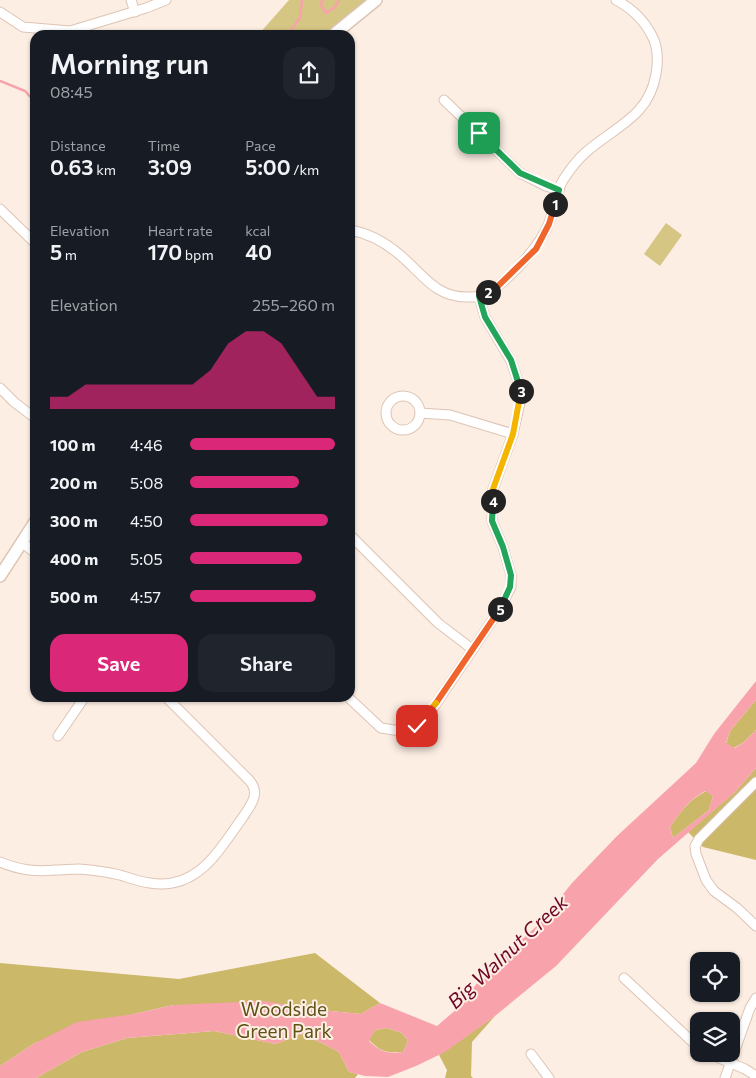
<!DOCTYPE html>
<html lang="en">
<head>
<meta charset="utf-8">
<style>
	body { margin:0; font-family:Commissioner,sans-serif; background:#20242c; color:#f1f3f6; height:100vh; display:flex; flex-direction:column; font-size:19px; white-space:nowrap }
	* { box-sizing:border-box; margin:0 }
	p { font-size:16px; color:#9ea1a6 }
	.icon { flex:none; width:28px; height:28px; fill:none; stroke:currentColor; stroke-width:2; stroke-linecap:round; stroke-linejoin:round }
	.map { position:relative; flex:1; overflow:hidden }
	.drawer { position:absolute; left:30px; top:30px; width:325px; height:672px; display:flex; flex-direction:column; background:#171b24; border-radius:15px; box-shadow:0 1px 4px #0004 }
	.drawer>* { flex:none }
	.buttons { position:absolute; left:690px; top:952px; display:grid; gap:10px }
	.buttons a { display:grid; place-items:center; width:50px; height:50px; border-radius:10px; background:#171b24; box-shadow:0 1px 4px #0004; font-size:25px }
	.pin { position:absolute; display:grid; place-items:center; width:42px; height:42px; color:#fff; margin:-21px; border-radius:10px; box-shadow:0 2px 8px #0006 }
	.km { position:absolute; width:25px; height:25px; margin:-12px; border-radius:50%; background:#222; color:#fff; font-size:14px; line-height:25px; text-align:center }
	.round { display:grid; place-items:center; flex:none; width:52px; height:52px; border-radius:15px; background:#20242c }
	.overview { display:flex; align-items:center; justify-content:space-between; height:85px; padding:0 20px }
	h1 { font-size:28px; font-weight:600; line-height:38px }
	.figures { display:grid; grid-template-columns:repeat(3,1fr); gap:8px; height:85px; padding:5px 20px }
	.figures div { display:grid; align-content:center }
	.figures b { font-size:21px; font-weight:600 }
	.figures small { font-size:14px; font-weight:400 }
	.figures p { font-size:14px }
	.chart { height:140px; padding:10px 20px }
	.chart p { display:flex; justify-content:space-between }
	.chart svg { width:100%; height:90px; margin-top:5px; fill:#db2777; opacity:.7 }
	.action { display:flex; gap:10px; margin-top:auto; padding:10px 20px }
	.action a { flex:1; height:58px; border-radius:15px; background:#db2777; color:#fff; font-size:20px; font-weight:600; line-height:58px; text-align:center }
	.action a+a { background:#20242c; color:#f1f3f6 }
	ul { padding:0 20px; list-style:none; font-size:16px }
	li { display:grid; grid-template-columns:80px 60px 1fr; align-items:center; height:38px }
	li i { height:12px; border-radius:6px; background:#db2777 }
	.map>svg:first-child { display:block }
	.green { fill:#d6c683 }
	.forest { fill:#cbb869 }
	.water { fill:#f8a3ac; fill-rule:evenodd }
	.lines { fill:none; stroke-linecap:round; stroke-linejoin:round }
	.stream { stroke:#f8a3ac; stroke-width:2.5 }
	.street-casing { stroke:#ddc4b4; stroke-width:11 }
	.secondary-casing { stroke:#ddc4b4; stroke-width:14 }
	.street { stroke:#fff; stroke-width:9 }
	.secondary { stroke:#fff; stroke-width:11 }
	.split-1-casing { stroke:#fff; stroke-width:10 }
	.split-2-casing { stroke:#fff; stroke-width:10 }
	.split-3-casing { stroke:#fff; stroke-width:10 }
	.split-4-casing { stroke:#fff; stroke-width:10 }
	.split-5-casing { stroke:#fff; stroke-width:10 }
	.split-6-casing { stroke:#fff; stroke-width:10 }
	.split-7-casing { stroke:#fff; stroke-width:10 }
	.split-1 { stroke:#22a559; stroke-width:6 }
	.split-2 { stroke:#f0652b; stroke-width:6 }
	.split-3 { stroke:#22a559; stroke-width:6 }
	.split-4 { stroke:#f5b400; stroke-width:6 }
	.split-5 { stroke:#22a559; stroke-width:6 }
	.split-6 { stroke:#f0652b; stroke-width:6 }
	.split-7 { stroke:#f5b400; stroke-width:6 }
	.labels { text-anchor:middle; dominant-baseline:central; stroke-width:4; stroke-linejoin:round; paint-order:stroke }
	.park-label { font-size:19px; fill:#5f5115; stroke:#fdeee4 }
	.water-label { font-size:20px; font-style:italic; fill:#6d0625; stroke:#fdeee4 }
</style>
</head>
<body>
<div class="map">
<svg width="756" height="1078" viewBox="0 0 756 1078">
	<rect width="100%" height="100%" fill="#fdeee4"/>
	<!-- green -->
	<g class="green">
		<path d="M289 0H370L329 35H258Z"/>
		<path d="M666 223 682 235 660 266 644 254Z"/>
	</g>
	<!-- forest -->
	<g class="forest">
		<path d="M756 700V730L744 742 734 748 726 744 730 731Z"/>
		<path d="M756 768V860L703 847 688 832 735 792Z"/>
		<path d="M706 791 713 796 709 810 673 838 670 827C681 811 688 801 706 791Z"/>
		<path d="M315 953 380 1003 361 1014 320 1010 173 1005 134 1014 35 1043 0 1066V963L179 979Z"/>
		<path d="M495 1016 472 1042 471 1076 473 1078H445L447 1070 439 1055Z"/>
		<path d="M387 1028 402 1033 408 1041 403 1052C386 1053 381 1052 369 1040L375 1030Z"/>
		<path d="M214 1031 276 1044 300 1034 322 1043 339 1052 349 1072 358 1074 355 1078H36L82 1052 127 1038Z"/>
	</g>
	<!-- water -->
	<path class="water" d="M756 681V700L730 731 726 743 735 748 744 742 756 730V768L735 792 658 859 556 966 495 1016 445 1052 416 1066 388 1077 365 1076 349 1072 339 1052 322 1043 300 1034 276 1044 214 1031 127 1038 82 1052 36 1078H0V1066L35 1043 77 1022 134 1014 173 1005 264 1001 320 1010 361 1014 380 1003 437 1026 458 1008 484 974 539 924 572 883 617 836 696 763 714 734ZM705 791 713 796 709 810 673 838 670 827C681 811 688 801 705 791ZM387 1028 402 1033 408 1041 403 1052C387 1054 381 1052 369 1041L375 1030Z"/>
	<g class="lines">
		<!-- stream -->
		<g class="stream">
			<path d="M322 0 321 5 326 13 335 7 339 0"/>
			<path d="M285 35 288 34 300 18 302 0"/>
			<path d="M0 81 25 91 35 102"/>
		</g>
		<!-- street casing -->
		<g class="street-casing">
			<g id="street">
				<path d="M131 0 135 12"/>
				<path d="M0 12 23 27 70 31 146 8 166 0"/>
				<path d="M444 100 520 173 546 186 559 190"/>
				<path d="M0 209 35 243"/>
				<path d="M350 230C368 233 386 243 400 255 423 274 435 298 469 297 472 297 477 297 480 296 504 288 540 246 549 223 554 209 556 192 563 180 569 171 577 160 585 153 614 127 649 117 656 74 658 63 658 51 654 40 646 22 633 9 616 0"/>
				<path d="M0 388 14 402 35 418"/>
				<circle cx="403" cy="413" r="17"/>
				<path d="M420 413 450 415 513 434"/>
				<path d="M350 535 438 623 472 649"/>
				<path d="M22 542 35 553"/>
				<path d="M349 698 381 728 401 731 417 726 431 711 498 612 511 587V575L503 547 492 521 493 489 513 434 522 393 511 361 485 317 479 297"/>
				<path d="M58 736 84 698"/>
				<path d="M756 782 699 839 695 846 696 854 706 880 714 891 737 908 756 926"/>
				<path d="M0 862C19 870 35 872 56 870 63 870 71 869 79 869 92 870 107 872 120 875 130 878 140 882 150 883 198 891 219 850 243 817 251 805 261 793 249 780L167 698"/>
				<path d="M624 978 699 1048"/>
				<path d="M531 1054 549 1078"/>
				<path d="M710 1054 745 1069 756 1076"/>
				<path d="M725 1078 750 1008 756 998"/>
			</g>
		</g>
		<!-- secondary casing -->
		<g class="secondary-casing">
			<g id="secondary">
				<path d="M333 35 376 0"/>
				<path d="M0 576 35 522"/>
			</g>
		</g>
		<!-- street -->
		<use href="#street" class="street"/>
		<!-- secondary -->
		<use href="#secondary" class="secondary"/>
	</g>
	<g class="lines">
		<!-- split-1 casing -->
		<g class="split-1-casing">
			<path id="split-1" d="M479 133 520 173 559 190 555 204"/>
		</g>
		<!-- split-2 casing -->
		<g class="split-2-casing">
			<path id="split-2" d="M488 292 498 286 536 249 549 224 555 204"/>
		</g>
		<!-- split-3 casing -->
		<g class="split-3-casing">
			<path id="split-3" d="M488 292 479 296 485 317 511 360 521 391"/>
		</g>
		<!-- split-4 casing -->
		<g class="split-4-casing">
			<path id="split-4" d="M493 501V489L513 434 521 391"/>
		</g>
		<!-- split-5 casing -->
		<g class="split-5-casing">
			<path id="split-5" d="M493 501 492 521 503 547 511 575 510 587 500 609"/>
		</g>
		<!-- split-6 casing -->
		<g class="split-6-casing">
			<path id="split-6" d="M436 703 500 609"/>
		</g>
		<!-- split-7 casing -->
		<g class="split-7-casing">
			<path id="split-7" d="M417 726 436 703"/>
		</g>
		<!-- split-1 -->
		<use href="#split-1" class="split-1"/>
		<!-- split-2 -->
		<use href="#split-2" class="split-2"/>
		<!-- split-3 -->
		<use href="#split-3" class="split-3"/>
		<!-- split-4 -->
		<use href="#split-4" class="split-4"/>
		<!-- split-5 -->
		<use href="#split-5" class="split-5"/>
		<!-- split-6 -->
		<use href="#split-6" class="split-6"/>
		<!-- split-7 -->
		<use href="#split-7" class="split-7"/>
	</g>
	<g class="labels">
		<!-- park labels -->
		<g class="park-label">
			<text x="284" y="1008">Woodside<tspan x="284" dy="22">Green Park</tspan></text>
		</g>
		<!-- water labels -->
		<g class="water-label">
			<text transform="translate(507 951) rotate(-43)">Big Walnut Creek</text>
		</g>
	</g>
</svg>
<div class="buttons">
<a><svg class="icon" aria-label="locate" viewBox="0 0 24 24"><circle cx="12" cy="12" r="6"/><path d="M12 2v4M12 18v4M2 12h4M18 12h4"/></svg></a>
<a><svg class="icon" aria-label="layers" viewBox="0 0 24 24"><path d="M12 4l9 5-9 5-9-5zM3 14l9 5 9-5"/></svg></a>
</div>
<div class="pin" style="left:479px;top:133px;background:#1e9e55"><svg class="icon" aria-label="arrive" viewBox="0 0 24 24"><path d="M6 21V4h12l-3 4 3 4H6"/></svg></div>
<div class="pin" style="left:417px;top:726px;background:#d93025"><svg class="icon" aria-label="check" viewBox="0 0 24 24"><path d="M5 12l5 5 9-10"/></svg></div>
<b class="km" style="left:555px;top:204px">1</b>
<b class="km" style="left:488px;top:292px">2</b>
<b class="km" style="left:521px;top:391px">3</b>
<b class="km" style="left:493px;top:501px">4</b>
<b class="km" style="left:500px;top:609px">5</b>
<section class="drawer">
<div class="overview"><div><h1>Morning run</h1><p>08:45</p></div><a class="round"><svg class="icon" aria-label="share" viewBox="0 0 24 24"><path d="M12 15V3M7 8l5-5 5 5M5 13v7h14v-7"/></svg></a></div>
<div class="figures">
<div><p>Distance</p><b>0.63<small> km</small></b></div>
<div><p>Time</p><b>3:09</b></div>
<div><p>Pace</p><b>5:00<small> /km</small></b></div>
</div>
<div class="figures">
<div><p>Elevation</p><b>5<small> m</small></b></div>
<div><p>Heart rate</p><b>170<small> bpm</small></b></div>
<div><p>kcal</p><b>40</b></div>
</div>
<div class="chart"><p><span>Elevation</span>255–260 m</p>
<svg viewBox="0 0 160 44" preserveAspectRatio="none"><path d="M0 44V38L10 38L20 32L30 32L40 32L50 32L60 32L70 32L80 32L90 25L100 12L110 6L120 6L130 12L140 25L150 38L160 38V44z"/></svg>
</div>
<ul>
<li><b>100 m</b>4:46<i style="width:100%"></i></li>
<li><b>200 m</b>5:08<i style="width:75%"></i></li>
<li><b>300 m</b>4:50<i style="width:95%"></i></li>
<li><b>400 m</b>5:05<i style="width:77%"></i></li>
<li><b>500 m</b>4:57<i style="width:87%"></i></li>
</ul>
<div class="action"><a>Save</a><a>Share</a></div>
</section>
</div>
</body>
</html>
